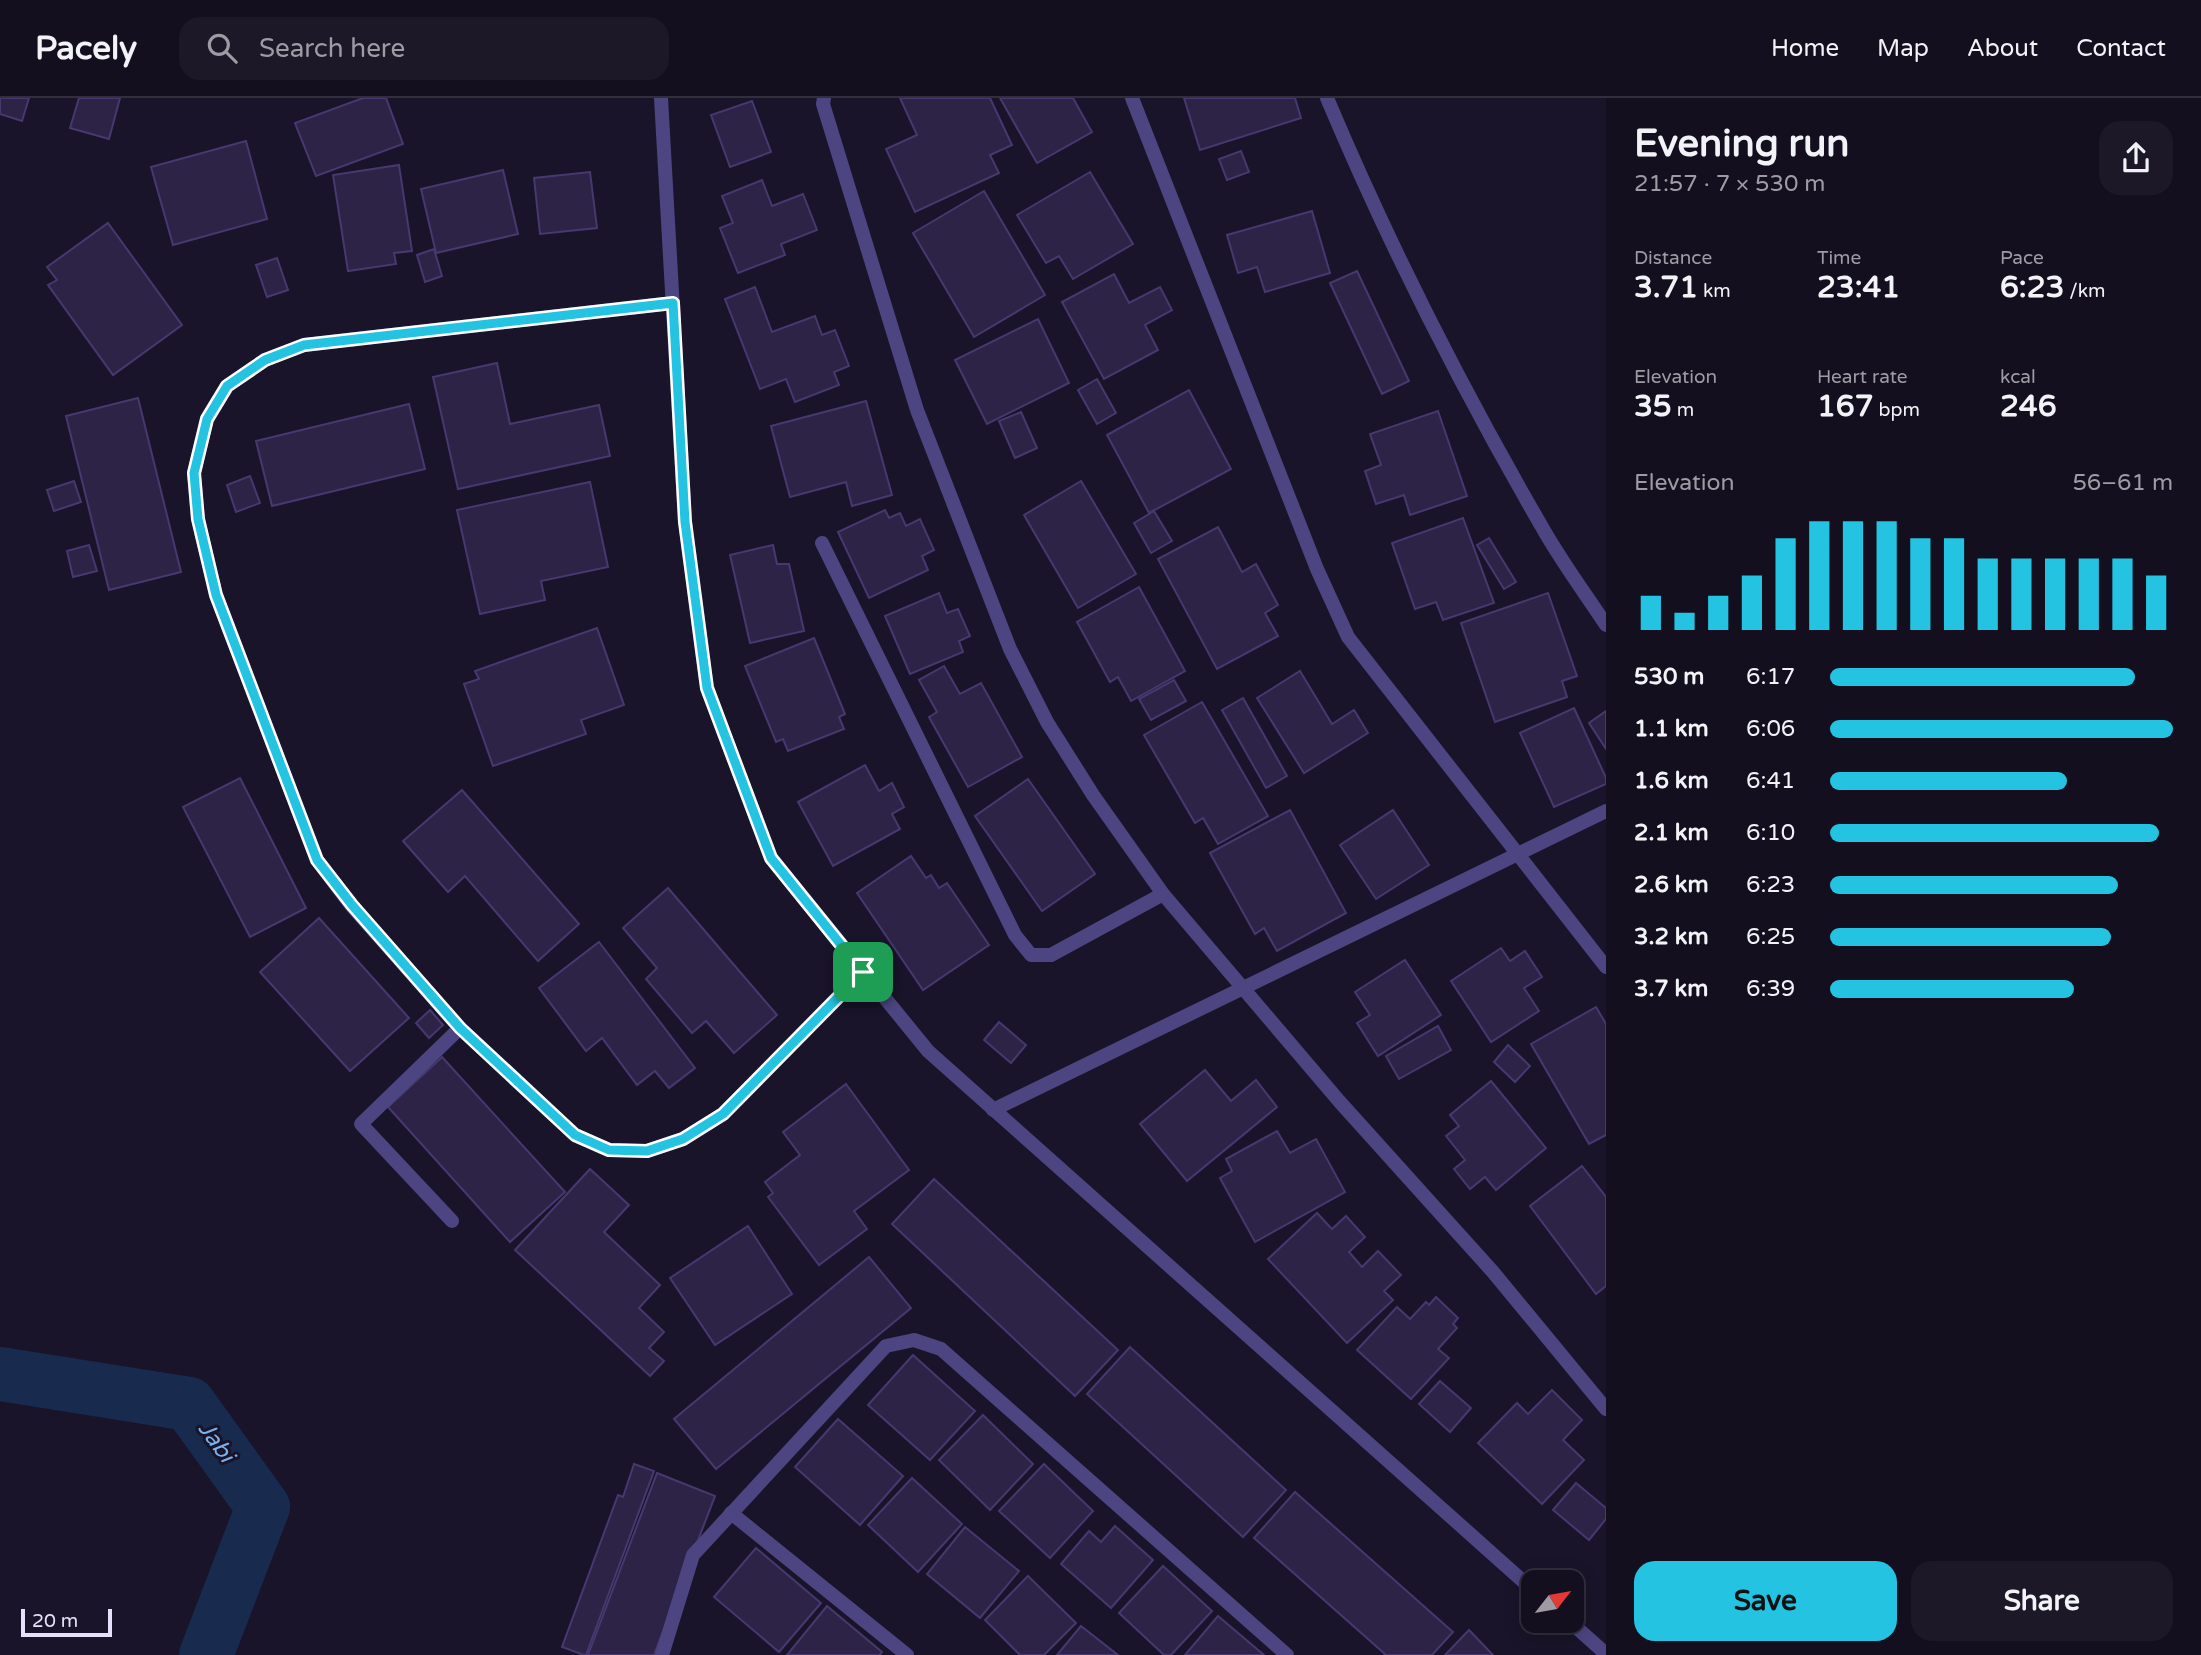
<!DOCTYPE html>
<html lang="en">
<head>
<meta charset="utf-8">
<style>
	body { margin:0; font-family:"Varela Round",sans-serif; background:#1c1828; color:#f1f3f6; height:100vh; display:flex; flex-direction:column; font-size:26px; white-space:nowrap }
	* { box-sizing:border-box; margin:0 }
	p { font-size:23px; color:#9d9ca4 }
	.icon { flex:none; width:38px; height:38px; fill:none; stroke:currentColor; stroke-width:2; stroke-linecap:round; stroke-linejoin:round }
	.map { position:relative; flex:1; overflow:hidden }
	.panel { display:flex; flex-direction:column; background:#130f1f; width:595px }
	.panel>* { flex:none }
	.needle { width:46px; rotate:59deg }
	.controls { position:absolute; left:1521px; top:1472px; display:grid; gap:14px }
	.controls a { display:grid; place-items:center; width:63px; height:63px; border-radius:14px; background:#130f1f; box-shadow:0 4px 18px #0003,0 0 0 2px #322f3d; font-size:35px }
	.scale { position:absolute; left:21px; bottom:18px; width:91px; box-sizing:border-box; padding-left:7px; border:4px solid #e5e0fb; border-top:0; font-size:19px; line-height:24px; white-space:nowrap; color:#e5e0fb; -webkit-text-stroke:5px #191429; paint-order:stroke }
	.pin { position:absolute; display:grid; place-items:center; width:60px; height:60px; color:#fff; margin:-30px; border-radius:14px; box-shadow:0 4px 10px #0006 }
	.round { display:grid; place-items:center; flex:none; width:74px; height:74px; border-radius:21px; background:#1c1828 }
	.summary { display:flex; align-items:center; justify-content:space-between; height:119px; padding:0 28px }
	h1 { font-size:38px; font-weight:800; line-height:52px }
	.figures { display:grid; grid-template-columns:repeat(3,1fr); gap:10px; height:119px; padding:7px 28px }
	.figures div { display:grid; align-content:center }
	.figures b { font-size:30px; font-weight:800 }
	.figures small { font-size:19px; font-weight:400 }
	.figures p { font-size:19px }
	.chart { height:196px; padding:14px 28px }
	.chart p { display:flex; justify-content:space-between }
	.chart svg { width:100%; height:126px; margin-top:7px; stroke:#24c3e2; stroke-width:6 }
	.cta { display:flex; gap:14px; margin-top:auto; padding:14px 28px }
	.cta a { flex:1; height:80px; border-radius:21px; background:#24c3e2; color:#111; font-size:28px; font-weight:800; line-height:80px; text-align:center }
	.cta a+a { background:#1c1828; color:#f1f3f6 }
	ul { padding:0 28px; list-style:none; font-size:23px }
	li { display:grid; grid-template-columns:112px 84px 1fr; align-items:center; height:52px }
	li i { height:18px; border-radius:9px; background:#24c3e2 }
	header { display:flex; align-items:center; gap:42px; box-sizing:border-box; height:98px; padding:0 35px; background:#130f1f; border-bottom:2px solid #322f3d }
	header strong { font-size:33px }
	nav { display:flex; gap:38px; margin-inline-start:auto; font-size:24px }
	.search { width:490px; height:63px; background:#1c1828; display:flex; align-items:center; gap:18px; box-sizing:border-box; padding:0 24px; border-radius:21px; color:#9d9ca4; font-size:26px }
	main { display:flex; flex:1; min-height:0 }
	.map>svg:first-child { display:block }
	.lines { fill:none; stroke-linecap:round; stroke-linejoin:round }
	.river { stroke:#182a4d; stroke-width:54 }
	.building { fill:#2c2347; stroke:#473870; stroke-width:2 }
	.service { stroke:#4c4581; stroke-width:14 }
	.minor { stroke:#4c4581; stroke-width:14 }
	.route-casing { stroke:#fff; stroke-width:14 }
	.route { stroke:#24c3e2; stroke-width:9 }
	.labels { text-anchor:middle; dominant-baseline:central; stroke-width:6; stroke-linejoin:round; paint-order:stroke }
	.water-label { font-size:23px; font-style:italic; fill:#7bb1ee; stroke:#191429 }
</style>
</head>
<body>
<header>
<strong>Pacely</strong>
<div class="search"><svg class="icon" aria-label="search" viewBox="0 0 24 24"><circle cx="10" cy="10" r="6"/><path d="M15 15l6 6"/></svg>Search here</div>
<nav><a>Home</a><a>Map</a><a>About</a><a>Contact</a></nav>
</header>
<main>
<div class="map">
<svg width="1606" height="1557" viewBox="0 0 1606 1557">
	<rect width="100%" height="100%" fill="#191429"/>
	<g class="lines">
		<!-- river -->
		<path class="river" d="M0 1276 189 1306 263 1409 206 1557"/>
	</g>
	<!-- building -->
	<g class="building">
		<path d="M0 0H29L22 23 0 16Z"/>
		<path d="M79 0H120L109 41 70 30Z"/>
		<path d="M363 0H386L403 46 316 78 295 25Z"/>
		<path d="M900 0H990L1012 47 990 57 999 75 915 114 886 51 917 37Z"/>
		<path d="M1000 0H1073L1092 34 1037 65Z"/>
		<path d="M1184 0H1295L1301 20 1200 52Z"/>
		<path d="M752 3 771 54 730 69 711 17Z"/>
		<path d="M246 43 267 121 173 147 151 69Z"/>
		<path d="M1241 53 1249 74 1227 82 1219 61Z"/>
		<path d="M399 67 412 153 394 155 396 166 348 173 333 77Z"/>
		<path d="M503 72 518 136 436 155 421 91Z"/>
		<path d="M590 74 597 130 540 136 534 80Z"/>
		<path d="M1090 74 1133 146 1073 181 1059 158 1046 165 1017 117Z"/>
		<path d="M762 82 772 108 803 96 817 132 781 146 785 157 738 175 720 130 733 125 722 98Z"/>
		<path d="M984 93 1045 197 974 239 913 135Z"/>
		<path d="M1312 113 1330 175 1265 194 1257 169 1238 175 1227 137Z"/>
		<path d="M108 125 182 227 113 277 48 187 57 182 47 169Z"/>
		<path d="M434 151 442 178 425 184 417 157Z"/>
		<path d="M277 160 288 192 267 199 256 167Z"/>
		<path d="M1357 173 1409 283 1382 296 1330 185Z"/>
		<path d="M1114 176 1129 205 1160 189 1172 212 1145 227 1158 252 1104 281 1062 204Z"/>
		<path d="M755 189 772 234 815 218 822 237 835 232 849 268 834 274 839 287 795 304 786 281 760 291 725 201Z"/>
		<path d="M1038 221 1069 285 987 326 955 262Z"/>
		<path d="M497 265 510 326 599 307 610 358 458 391 433 279Z"/>
		<path d="M1097 281 1116 315 1097 326 1078 292Z"/>
		<path d="M1189 292 1231 371 1149 415 1107 337Z"/>
		<path d="M138 300 181 474 109 492 66 318Z"/>
		<path d="M866 303 892 397 852 408 846 384 790 399 771 328Z"/>
		<path d="M409 306 425 371 272 408 256 343Z"/>
		<path d="M1438 313 1467 398 1410 417 1404 397 1376 406 1365 373 1381 367 1370 336Z"/>
		<path d="M1021 314 1037 350 1015 360 999 323Z"/>
		<path d="M250 378 260 405 236 414 227 387Z"/>
		<path d="M74 383 81 404 54 413 47 392Z"/>
		<path d="M1081 383 1136 476 1078 510 1024 417Z"/>
		<path d="M590 384 608 469 541 483 545 502 480 516 457 412Z"/>
		<path d="M885 412 889 420 900 415 906 428 920 421 934 452 922 458 928 472 869 500 838 434Z"/>
		<path d="M1154 413 1172 443 1151 455 1134 425Z"/>
		<path d="M1463 420 1494 505 1443 522 1436 504 1415 511 1392 445Z"/>
		<path d="M1218 429 1242 474 1256 466 1278 507 1265 515 1278 538 1217 571 1158 461Z"/>
		<path d="M1489 440 1516 484 1504 491 1477 447Z"/>
		<path d="M89 447 97 473 73 479 67 453Z"/>
		<path d="M773 447 777 466H789L804 533 750 545 730 457Z"/>
		<path d="M1139 489 1185 573 1131 603 1118 579 1110 584 1077 524Z"/>
		<path d="M939 495 947 515 958 511 970 538 959 543 963 554 910 576 885 518Z"/>
		<path d="M1548 495 1577 578 1562 583 1567 599 1495 624 1461 525Z"/>
		<path d="M597 530 624 607 581 622 586 636 493 668 464 586 479 581 475 573Z"/>
		<path d="M814 540 845 616 839 619 844 631 788 653 783 641 776 644 745 568Z"/>
		<path d="M944 568 960 596 981 585 1022 659 968 689 929 619 937 614 919 582Z"/>
		<path d="M1300 573 1332 626 1354 612 1368 635 1304 675 1257 600Z"/>
		<path d="M1174 582 1186 603 1151 622 1139 601Z"/>
		<path d="M1243 600 1287 678 1266 690 1222 612Z"/>
		<path d="M1202 604 1268 718 1218 746 1203 720 1195 725 1144 637Z"/>
		<path d="M1574 610 1606 680V686L1554 709 1520 635Z"/>
		<path d="M1606 613V651L1589 625Z"/>
		<path d="M865 667 879 693 892 685 904 709 892 716 900 731 833 768 798 704Z"/>
		<path d="M240 680 306 810 250 839 183 709Z"/>
		<path d="M1028 681 1095 776 1042 813 975 718Z"/>
		<path d="M462 692 579 826 538 863 465 778 448 794 403 743Z"/>
		<path d="M1290 712 1346 815 1277 853 1264 830 1255 836 1210 755Z"/>
		<path d="M1393 712 1429 767 1376 801 1340 747Z"/>
		<path d="M911 758 926 780 931 777 939 790 947 785 989 847 923 892 857 795Z"/>
		<path d="M668 790 777 917 734 955 706 923 692 935 646 881 657 870 623 830Z"/>
		<path d="M319 820 409 920 350 973 260 874Z"/>
		<path d="M599 844 695 970 669 990 655 973 637 987 602 940 586 953 539 890Z"/>
		<path d="M1501 850 1510 863 1525 853 1542 879 1524 890 1539 913 1491 944 1451 883Z"/>
		<path d="M1405 862 1441 917 1378 958 1357 925 1370 917 1355 894Z"/>
		<path d="M1596 909 1606 926V1037L1589 1046 1531 946Z"/>
		<path d="M430 912 443 927 429 940 416 925Z"/>
		<path d="M999 924 1026 947 1011 965 984 942Z"/>
		<path d="M1438 928 1451 952 1399 981 1386 958Z"/>
		<path d="M1508 947 1530 968 1515 984 1494 964Z"/>
		<path d="M442 959 565 1094 510 1144 388 1009Z"/>
		<path d="M1205 972 1231 1003 1256 982 1277 1009 1187 1083 1140 1026Z"/>
		<path d="M1491 983 1546 1050 1496 1092 1485 1079 1470 1091 1454 1071 1465 1062 1446 1038 1459 1028 1450 1017Z"/>
		<path d="M846 986 909 1072 854 1113 867 1131 819 1167 768 1099 773 1095 765 1084 800 1057 783 1034Z"/>
		<path d="M1277 1033 1290 1055 1316 1041 1345 1094 1255 1144 1220 1080 1232 1073 1226 1061Z"/>
		<path d="M1582 1068 1606 1099V1188L1596 1196 1530 1108Z"/>
		<path d="M590 1071 629 1107 604 1134 660 1187 639 1210 664 1234 649 1250 664 1263 650 1278 515 1152Z"/>
		<path d="M934 1081 1118 1252 1075 1298 892 1126Z"/>
		<path d="M1317 1115 1332 1131 1346 1118 1365 1139 1349 1154 1362 1169 1378 1153 1401 1177 1384 1193 1393 1202 1347 1245 1268 1161Z"/>
		<path d="M748 1128 792 1196 715 1247 670 1180Z"/>
		<path d="M869 1159 911 1210 716 1371 674 1321Z"/>
		<path d="M1436 1199 1458 1220 1453 1226 1457 1230 1438 1251 1449 1260 1411 1301 1357 1252 1397 1209 1410 1221 1426 1204 1429 1207Z"/>
		<path d="M1130 1249 1286 1392 1243 1439 1087 1296Z"/>
		<path d="M913 1257 975 1313 930 1362 868 1307Z"/>
		<path d="M1440 1283 1471 1310 1450 1334 1419 1306Z"/>
		<path d="M1552 1292 1582 1322 1563 1342 1584 1362 1542 1406 1478 1345 1517 1305 1528 1316Z"/>
		<path d="M983 1317 1033 1366 990 1412 939 1362Z"/>
		<path d="M838 1321 903 1378 860 1427 795 1369Z"/>
		<path d="M634 1366 654 1373 586 1557H584L562 1549 618 1397 623 1399Z"/>
		<path d="M1044 1366 1093 1413 1050 1460 999 1413Z"/>
		<path d="M657 1375 715 1398 654 1557H588Z"/>
		<path d="M912 1380 962 1426 918 1474 868 1427Z"/>
		<path d="M1576 1385 1606 1410V1421L1589 1442 1553 1412Z"/>
		<path d="M1295 1394 1453 1534 1432 1557H1386L1254 1440Z"/>
		<path d="M1115 1428 1153 1462 1111 1510 1061 1466 1089 1433 1101 1444Z"/>
		<path d="M965 1429 1019 1473 980 1520 927 1476Z"/>
		<path d="M756 1450 821 1505 779 1554 714 1499Z"/>
		<path d="M1163 1468 1212 1513 1171 1557H1164L1119 1515Z"/>
		<path d="M1028 1478 1076 1525 1044 1557H1020L985 1522Z"/>
		<path d="M827 1508 882 1554 880 1557H787Z"/>
		<path d="M1218 1518 1264 1557H1185Z"/>
		<path d="M1081 1528 1118 1557H1057Z"/>
		<path d="M1469 1532 1493 1557H1445Z"/>
	</g>
	<g class="lines">
		<!-- service -->
		<path class="service" d="M452 1123 361 1026 460 930"/>
		<!-- minor -->
		<g class="minor">
			<path d="M661 0 685 423 707 590 771 760 928 953 1533 1492"/>
			<path d="M824 0 823 6 917 312 1010 551 1047 624 1093 697 1163 796 1339 1003 1493 1174 1606 1311"/>
			<path d="M1132 0 1317 471 1348 539 1606 869"/>
			<path d="M1327 0C1389 147 1462 291 1542 429 1561 463 1585 495 1606 527"/>
			<path d="M673 205 304 247 265 262 227 288 207 321 194 375 198 421 216 497 317 762 351 807 460 930 575 1037 609 1052 647 1053 683 1041 723 1016 863 874"/>
			<path d="M822 445 1015 837 1031 857H1051L1163 796"/>
			<path d="M993 1012 1606 713"/>
			<path d="M731 1415 907 1557"/>
			<path d="M1568 1522 1606 1556"/>
			<path d="M662 1557 693 1457 886 1248 914 1242 941 1251 1287 1557"/>
		</g>
	</g>
	<g class="lines">
		<!-- route casing -->
		<g class="route-casing">
			<path id="route" d="M673 205 685 424 707 590 771 760 863 874 723 1016 683 1041 647 1053 609 1052 575 1037 460 930 352 807 317 762 216 497 198 421 194 375 207 321 227 288 265 262 304 247Z"/>
		</g>
		<!-- route -->
		<use href="#route" class="route"/>
	</g>
	<g class="labels">
		<!-- water labels -->
		<g class="water-label">
			<text transform="translate(216 1344) rotate(54)">Jabi</text>
		</g>
	</g>
</svg>
<div class="controls">
<a><svg class="needle" viewBox="-14 -14 28 28"><path d="M0-13l5 13h-10z" fill="#e53935"/><path d="M0 13l5-13h-10z" fill="#9d9ca4"/></svg></a>
</div>
<div class="scale">20 m</div>
<div class="pin" style="left:863px;top:874px;background:#1e9e55"><svg class="icon" aria-label="arrive" viewBox="0 0 24 24"><path d="M6 21V4h12l-3 4 3 4H6"/></svg></div>
</div>
<section class="panel">
<div class="summary"><div><h1>Evening run</h1><p>21:57 · 7 × 530 m</p></div><a class="round"><svg class="icon" aria-label="share" viewBox="0 0 24 24"><path d="M12 15V3M7 8l5-5 5 5M5 13v7h14v-7"/></svg></a></div>
<div class="figures">
<div><p>Distance</p><b>3.71<small> km</small></b></div>
<div><p>Time</p><b>23:41</b></div>
<div><p>Pace</p><b>6:23<small> /km</small></b></div>
</div>
<div class="figures">
<div><p>Elevation</p><b>35<small> m</small></b></div>
<div><p>Heart rate</p><b>167<small> bpm</small></b></div>
<div><p>kcal</p><b>246</b></div>
</div>
<div class="chart"><p><span>Elevation</span>56–61 m</p>
<svg viewBox="0 0 160 44" preserveAspectRatio="none"><path d="M5 44V32M15 44V38M25 44V32M35 44V25M45 44V12M55 44V6M65 44V6M75 44V6M85 44V12M95 44V12M105 44V19M115 44V19M125 44V19M135 44V19M145 44V19M155 44V25"/></svg>
</div>
<ul>
<li><b>530 m</b>6:17<i style="width:89%"></i></li>
<li><b>1.1 km</b>6:06<i style="width:100%"></i></li>
<li><b>1.6 km</b>6:41<i style="width:69%"></i></li>
<li><b>2.1 km</b>6:10<i style="width:96%"></i></li>
<li><b>2.6 km</b>6:23<i style="width:84%"></i></li>
<li><b>3.2 km</b>6:25<i style="width:82%"></i></li>
<li><b>3.7 km</b>6:39<i style="width:71%"></i></li>
</ul>
<div class="cta"><a>Save</a><a>Share</a></div>
</section>
</main>
</body>
</html>
